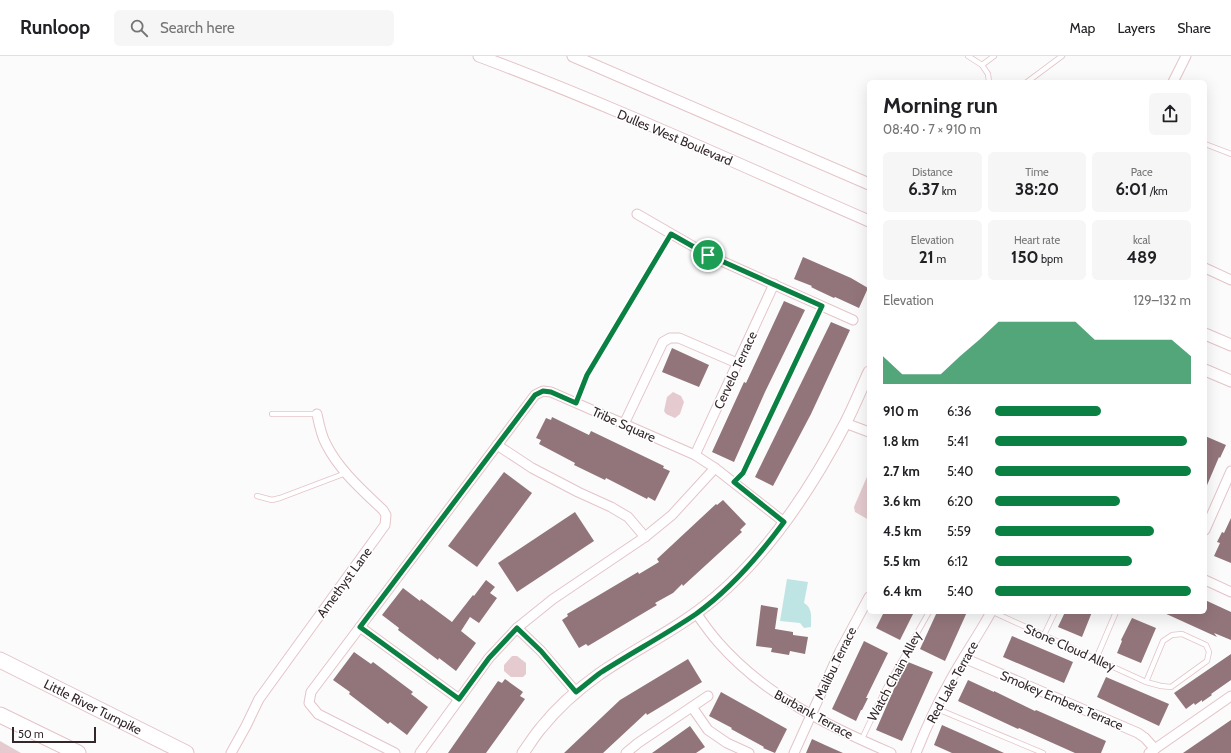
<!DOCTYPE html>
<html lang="en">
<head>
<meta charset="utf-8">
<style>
	body { margin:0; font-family:Cabin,sans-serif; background:#f6f6f6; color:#202124; height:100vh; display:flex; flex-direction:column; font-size:15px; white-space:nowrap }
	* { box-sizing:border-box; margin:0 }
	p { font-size:13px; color:#757577 }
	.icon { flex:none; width:22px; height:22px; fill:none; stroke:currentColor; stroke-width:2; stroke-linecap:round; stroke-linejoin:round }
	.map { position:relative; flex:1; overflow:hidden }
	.panel { position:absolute; left:867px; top:24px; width:340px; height:534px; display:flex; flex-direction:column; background:#fff; border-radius:6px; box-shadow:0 4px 16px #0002 }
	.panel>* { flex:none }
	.scale { position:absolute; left:12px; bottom:10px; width:84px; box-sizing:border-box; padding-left:4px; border:2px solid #332729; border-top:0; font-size:11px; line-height:14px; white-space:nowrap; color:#332729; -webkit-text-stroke:3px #fff; paint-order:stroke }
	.pin { position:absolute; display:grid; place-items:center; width:34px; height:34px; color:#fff; margin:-17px; border:2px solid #fff; border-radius:50%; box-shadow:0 1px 4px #0007 }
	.round { display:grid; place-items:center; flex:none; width:42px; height:42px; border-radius:6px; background:#f6f6f6 }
	.head { display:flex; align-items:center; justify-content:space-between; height:68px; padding:0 16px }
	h1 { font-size:22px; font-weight:700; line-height:30px }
	.stats { display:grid; grid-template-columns:repeat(3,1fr); gap:6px; height:68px; padding:4px 16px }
	.stats div { display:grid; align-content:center; border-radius:6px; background:#f6f6f6; text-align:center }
	.stats b { font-size:17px; font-weight:700 }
	.stats small { font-size:11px; font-weight:400 }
	.stats p { font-size:11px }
	.chart { height:112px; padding:8px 16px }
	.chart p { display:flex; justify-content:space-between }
	.chart svg { width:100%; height:72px; margin-top:4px; fill:#0b8043; opacity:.7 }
	ul { padding:0 16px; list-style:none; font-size:13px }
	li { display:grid; grid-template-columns:64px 48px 1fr; align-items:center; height:30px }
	li i { height:10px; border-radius:5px; background:#0b8043 }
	header { display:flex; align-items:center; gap:24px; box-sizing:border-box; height:56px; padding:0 20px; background:#fff; border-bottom:1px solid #e0e0e0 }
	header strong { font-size:19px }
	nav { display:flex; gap:22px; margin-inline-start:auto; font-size:14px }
	.search { width:280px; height:36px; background:#f6f6f6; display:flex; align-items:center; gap:10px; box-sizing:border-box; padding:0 14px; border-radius:6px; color:#757577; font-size:15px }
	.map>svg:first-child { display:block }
	.green { fill:#e5cbcf }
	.water { fill:#bee5e4 }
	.building { fill:#92757a }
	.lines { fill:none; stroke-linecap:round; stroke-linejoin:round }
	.service-casing { stroke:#e4c4c8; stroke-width:6 }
	.minor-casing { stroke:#e4c4c8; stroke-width:11 }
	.tertiary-casing { stroke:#e4c4c8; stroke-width:13 }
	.trunk-casing { stroke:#e4c4c8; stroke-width:17 }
	.service { stroke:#fff; stroke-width:4.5 }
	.minor { stroke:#fff; stroke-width:9 }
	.tertiary { stroke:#fff; stroke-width:11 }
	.trunk { stroke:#fff; stroke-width:15 }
	.route-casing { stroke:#fff; stroke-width:8 }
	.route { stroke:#0b8043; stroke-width:5 }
	.labels { text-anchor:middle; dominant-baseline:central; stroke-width:3; stroke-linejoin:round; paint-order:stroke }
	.street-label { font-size:13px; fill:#332729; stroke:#fff }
</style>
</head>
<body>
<header>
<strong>Runloop</strong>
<div class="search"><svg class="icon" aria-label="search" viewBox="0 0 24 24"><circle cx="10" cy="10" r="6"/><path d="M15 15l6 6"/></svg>Search here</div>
<nav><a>Map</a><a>Layers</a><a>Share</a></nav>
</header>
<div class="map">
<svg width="1231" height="697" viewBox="0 0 1231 697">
	<rect width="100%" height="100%" fill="#fbfbfb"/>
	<!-- green -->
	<g class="green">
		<path d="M673 336 681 340 684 346 680 358 675 362 666 358 664 355 667 341Z"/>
		<path d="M869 416V464L855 456 854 451Z"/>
		<path d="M512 600H517L526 607V618L523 621H511L504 615V609Z"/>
		<path d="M0 685 21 697H0Z"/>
	</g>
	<!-- water -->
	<path class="water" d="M787 523 808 526 804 547C813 552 811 562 811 571L804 572 800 567 780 565Z"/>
	<!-- building -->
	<g class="building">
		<path d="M803 201 851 222 868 232 859 252 835 241 834 242 817 234 811 231 812 230 794 223Z"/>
		<path d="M784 245 805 254 765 336 734 406 712 396 744 326 746 327Z"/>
		<path d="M831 266 850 274 811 358 773 430 755 421Z"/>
		<path d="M672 292 709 309 699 331 662 316Z"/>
		<path d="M552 361 589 379 591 375 664 410 663 412 670 415 655 445 648 441 647 443 606 422 605 424 574 409 575 407 539 388 541 384 536 382 546 362 551 364Z"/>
		<path d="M1205 380 1226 389 1220 402 1219 401 1205 434Z"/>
		<path d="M504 416 532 437 477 511 448 490Z"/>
		<path d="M723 444 746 468 740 474 742 476 683 530 682 528 673 537 655 547 657 549 588 590 586 588 579 592 562 564 568 560 567 558 638 516 639 518 659 506 657 503 716 448 717 449Z"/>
		<path d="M575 456 594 485 517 536 498 507Z"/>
		<path d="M1231 462V507L1214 500 1220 487 1217 486 1222 476 1224 477Z"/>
		<path d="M486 524 495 531 490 537 497 542 479 567 470 561 461 575 476 587 456 615 439 602 438 604 398 574 399 572 382 559 403 532 420 545 421 543 452 566 473 539 474 540Z"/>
		<path d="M1205 544 1231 556V584L1214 577 1217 581 1162 556H1205Z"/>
		<path d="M761 549 778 552 775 573 793 576V579L808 581 805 598 790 595 789 599 771 596 772 592 756 590Z"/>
		<path d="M884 556H914L900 584 876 572Z"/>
		<path d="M937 556H967L945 605 920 593Z"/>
		<path d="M1065 556H1092L1082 581 1058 571Z"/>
		<path d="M1132 562 1156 572 1141 607 1117 597 1122 585 1121 584Z"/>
		<path d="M1012 580 1073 606 1064 627 1003 601Z"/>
		<path d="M864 585 888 597 866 642H868L862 654H861L856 665 832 653Z"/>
		<path d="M354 596 371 608 373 606 413 636 411 638 428 651 407 679 390 666 388 668 349 638 350 636 333 624Z"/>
		<path d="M1231 598V624L1211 638 1212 639 1202 646V644L1195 649 1194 647 1186 653 1174 637Z"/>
		<path d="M688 603 702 626 647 659 646 657 603 697H564L620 644Z"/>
		<path d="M908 606 933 616 902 685 876 674 901 617H903Z"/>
		<path d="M1106 621 1169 648 1159 670 1097 641Z"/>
		<path d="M505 623 523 636 520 640 525 643 486 697H448L498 625 502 627Z"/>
		<path d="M968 624 994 636V635L1035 655 1036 654 1106 685 1101 697H1075L1019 672 1018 673 958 645Z"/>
		<path d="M721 636 787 673 775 697 763 692 764 691 731 673 732 672 709 660Z"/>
		<path d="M1231 664V697H1183Z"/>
		<path d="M942 669 969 681 1004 697H952L934 689Z"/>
		<path d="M690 670 705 691 696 697H652Z"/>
		<path d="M812 683 825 689 843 697H806Z"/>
	</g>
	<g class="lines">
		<!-- service casing -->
		<g class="service-casing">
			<g id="service">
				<path d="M968 0 982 9"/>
				<path d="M989 26 988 18 982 9 994 0"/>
				<path d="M1027 26 1062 0"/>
				<path d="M1205 88 1231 98"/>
				<path d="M576 347 587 319 671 178"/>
				<path d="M272 358H317"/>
				<path d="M733 426 743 417 822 250"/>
				<path d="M257 440 272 444 280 442 346 417"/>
				<path d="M993 556 1146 626 1161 630 1171 631 1207 605 1209 596 1206 589 1182 578 1172 579 1163 585 1146 626"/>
				<path d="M1044 579 1055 556"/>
				<path d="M1096 603 1116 556"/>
				<path d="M935 652 1043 697"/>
				<path d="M861 685 886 632 929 556"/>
			</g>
		</g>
		<!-- minor casing -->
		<g class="minor-casing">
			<g id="minor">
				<path d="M1173 26 1186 0"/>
				<path d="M637 158 708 199 853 264"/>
				<path d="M1205 212 1231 224"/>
				<path d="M845 367 869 376"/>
				<path d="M624 368 663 286 670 282H679L737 307"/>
				<path d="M497 389 532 412 578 436 611 451 628 461 645 481"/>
				<path d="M695 399 774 228"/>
				<path d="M1205 474 1231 415"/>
				<path d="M1205 524 1231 536"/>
				<path d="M696 557C703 567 710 577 718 586 764 639 828 670 891 697"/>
				<path d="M360 571 459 643"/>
				<path d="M517 572 541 595 576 636"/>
				<path d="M964 602 1138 677 1145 682 1155 693"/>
				<path d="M692 651 708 674 727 687 749 697"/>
				<path d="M231 697 246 670 259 643 385 469 386 459 383 454C362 434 339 414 326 388 321 379 319 368 317 358"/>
				<path d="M395 697 318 658 309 647 311 636 535 339 543 335 551 336 695 399 715 412 784 466"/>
				<path d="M420 697 489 602 517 572 553 543 645 481 672 459 715 412"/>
				<path d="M626 697 638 687 708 640"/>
				<path d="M794 697 840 595 869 541"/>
				<path d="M916 697C926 672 937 648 950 625 963 601 978 580 991 556"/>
				<path d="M1149 697 1231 640"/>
			</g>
		</g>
		<!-- tertiary casing -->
		<g class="tertiary-casing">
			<g id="tertiary">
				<path d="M479 0C611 49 740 109 869 165"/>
				<path d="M573 0 869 128"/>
				<path d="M1205 278 1231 289"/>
				<path d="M1205 314 1231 325"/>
				<path d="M523 697C529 689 534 680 541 672 557 652 577 634 598 619 636 592 679 573 715 542 770 496 812 431 845 368 854 351 861 333 869 316"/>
			</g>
		</g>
		<!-- trunk casing -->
		<g class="trunk-casing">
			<g id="trunk">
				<path id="s1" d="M0 604 186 697"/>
				<path d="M0 659 78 697"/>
			</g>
		</g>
		<!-- service -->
		<use href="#service" class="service"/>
		<!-- minor -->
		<use href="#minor" class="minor"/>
		<!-- tertiary -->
		<use href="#tertiary" class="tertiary"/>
		<!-- trunk -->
		<use href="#trunk" class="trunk"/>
	</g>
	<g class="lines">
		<!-- route casing -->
		<g class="route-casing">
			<path id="route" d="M671 178 708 199 822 250 743 417 734 426 784 466C759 500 731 533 696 558 665 579 631 597 600 617 592 623 584 630 576 636L541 595 517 572 489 602 459 643 360 571 535 339 543 335 551 336 576 347 587 319Z"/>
		</g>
		<!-- route -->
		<use href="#route" class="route"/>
	</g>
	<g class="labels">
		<!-- street labels -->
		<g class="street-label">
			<text transform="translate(675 81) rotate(23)">Dulles West Boulevard</text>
			<text transform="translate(735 314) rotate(-65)">Cervelo Terrace</text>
			<text transform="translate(624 368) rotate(24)">Tribe Square</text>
			<text transform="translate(344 526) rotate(-54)">Amethyst Lane</text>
			<text transform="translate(1070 591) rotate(24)">Stone Cloud Alley</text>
			<text transform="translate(835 607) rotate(-64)">Malibu Terrace</text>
			<text transform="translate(894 620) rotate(-62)">Watch Chain Alley</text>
			<text transform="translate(952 626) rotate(-61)">Red Lake Terrace</text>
			<text transform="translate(1062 644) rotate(23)">Smokey Embers Terrace</text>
			<text stroke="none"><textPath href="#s1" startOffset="104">Little River Turnpike</textPath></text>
			<text transform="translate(814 658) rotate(29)">Burbank Terrace</text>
		</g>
	</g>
</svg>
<div class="scale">50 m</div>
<div class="pin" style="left:708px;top:199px;background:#1e9e55"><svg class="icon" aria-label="arrive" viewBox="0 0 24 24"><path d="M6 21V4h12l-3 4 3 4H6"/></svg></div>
<section class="panel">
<div class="head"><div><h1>Morning run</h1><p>08:40 · 7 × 910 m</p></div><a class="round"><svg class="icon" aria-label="share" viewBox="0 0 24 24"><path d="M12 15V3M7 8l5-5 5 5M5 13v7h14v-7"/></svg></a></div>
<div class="stats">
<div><p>Distance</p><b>6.37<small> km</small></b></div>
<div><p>Time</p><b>38:20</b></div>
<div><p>Pace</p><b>6:01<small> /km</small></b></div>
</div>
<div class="stats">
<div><p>Elevation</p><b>21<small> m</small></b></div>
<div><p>Heart rate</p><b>150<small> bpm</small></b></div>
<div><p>kcal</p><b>489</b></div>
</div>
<div class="chart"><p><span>Elevation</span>129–132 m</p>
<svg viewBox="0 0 160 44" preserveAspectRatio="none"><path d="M0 44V27L10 38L20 38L30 38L40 27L50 17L60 6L70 6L80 6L90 6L100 6L110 17L120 17L130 17L140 17L150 17L160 27V44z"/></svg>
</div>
<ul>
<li><b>910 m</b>6:36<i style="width:54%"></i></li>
<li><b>1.8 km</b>5:41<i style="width:98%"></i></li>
<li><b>2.7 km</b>5:40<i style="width:100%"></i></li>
<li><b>3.6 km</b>6:20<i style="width:64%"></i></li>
<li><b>4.5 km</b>5:59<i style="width:81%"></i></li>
<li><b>5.5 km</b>6:12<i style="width:70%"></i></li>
<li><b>6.4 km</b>5:40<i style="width:100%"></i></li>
</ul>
</section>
</div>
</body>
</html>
